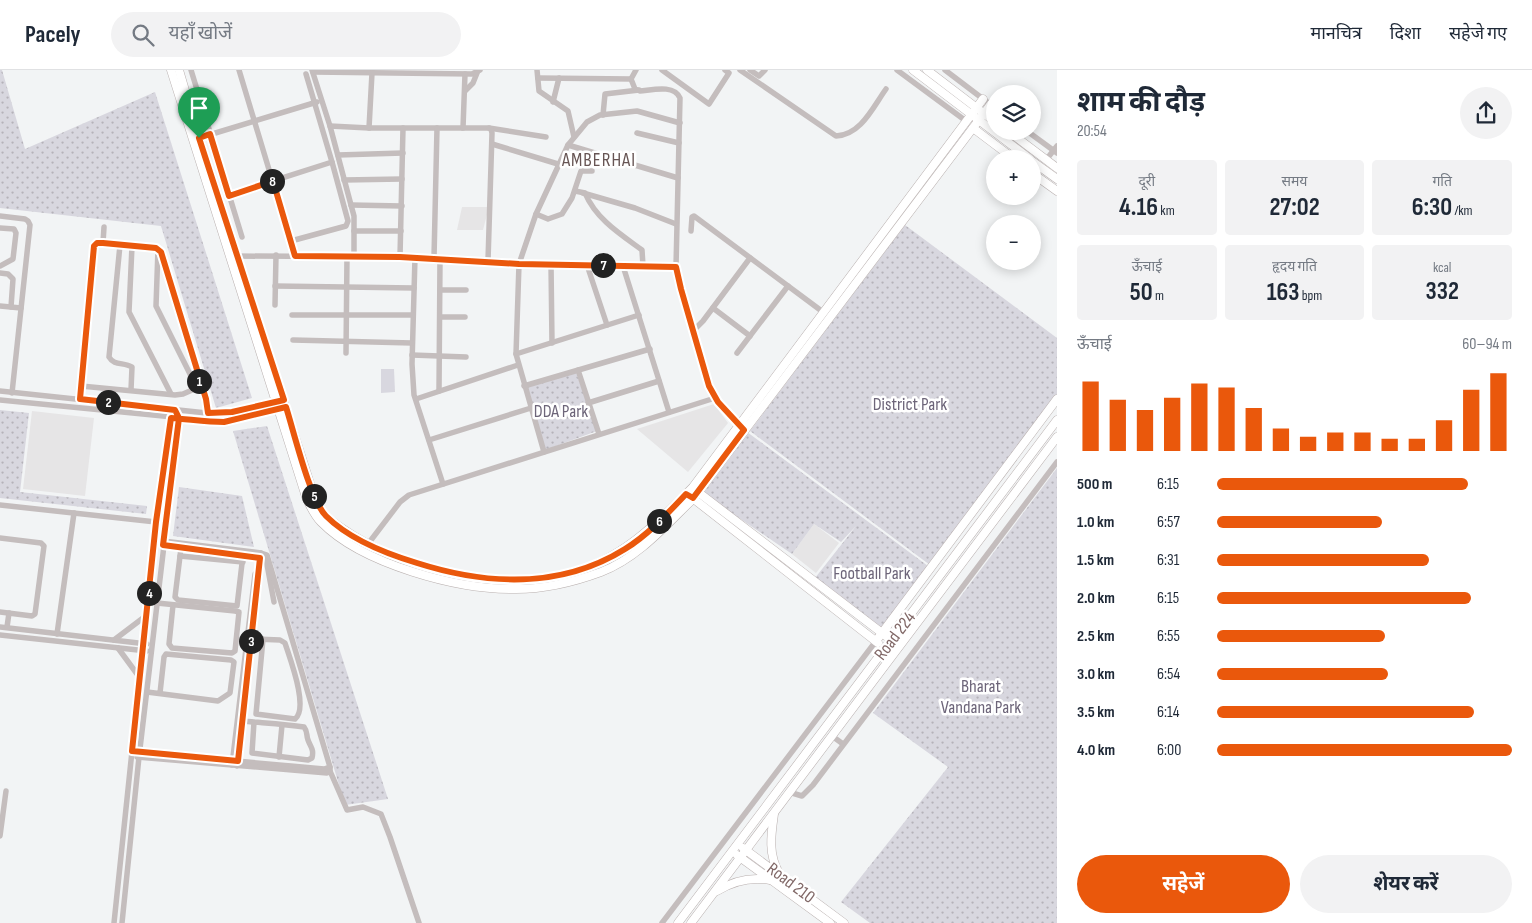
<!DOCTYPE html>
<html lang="hi">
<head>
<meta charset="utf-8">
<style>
	body { margin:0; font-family:"Sofia Sans Condensed","Noto Sans Devanagari",sans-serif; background:#f2f2f3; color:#1f2937; height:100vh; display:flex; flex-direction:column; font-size:19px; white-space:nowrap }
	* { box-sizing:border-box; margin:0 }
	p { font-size:16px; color:#747a83 }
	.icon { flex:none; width:28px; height:28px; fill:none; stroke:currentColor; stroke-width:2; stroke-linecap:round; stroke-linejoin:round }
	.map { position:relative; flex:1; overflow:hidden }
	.sheet { display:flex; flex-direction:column; background:#fff; width:475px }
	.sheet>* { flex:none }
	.tools { position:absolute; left:986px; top:15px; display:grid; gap:10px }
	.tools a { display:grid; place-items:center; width:55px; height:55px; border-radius:50%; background:#fff; box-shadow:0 2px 12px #0003; font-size:25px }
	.pin { position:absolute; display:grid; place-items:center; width:42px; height:42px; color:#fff; margin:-51px -21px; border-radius:50% 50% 50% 0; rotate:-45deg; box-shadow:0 0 5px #0007 }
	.pin .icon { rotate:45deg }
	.km { position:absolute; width:25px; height:25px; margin:-12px; border-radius:50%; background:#222; color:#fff; font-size:14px; line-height:25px; text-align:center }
	.round { display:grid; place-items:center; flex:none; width:52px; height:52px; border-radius:26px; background:#f2f2f3 }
	.summary { display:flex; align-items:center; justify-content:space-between; height:85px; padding:0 20px }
	h1 { font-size:28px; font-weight:700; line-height:38px }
	.metrics { display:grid; grid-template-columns:repeat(3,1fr); gap:8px; height:85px; padding:5px 20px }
	.metrics div { display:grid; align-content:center; border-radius:5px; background:#f2f2f3; text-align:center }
	.metrics b { font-size:25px; font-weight:700 }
	.metrics small { font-size:14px; font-weight:400 }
	.metrics p { font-size:14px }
	.chart { height:140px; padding:10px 20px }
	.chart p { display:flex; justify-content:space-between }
	.chart svg { width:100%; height:90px; margin-top:5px; stroke:#ea580c; stroke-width:6 }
	.button { display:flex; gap:10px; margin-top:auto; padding:10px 20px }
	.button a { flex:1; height:58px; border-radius:30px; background:#ea580c; color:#fff; font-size:20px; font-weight:700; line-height:58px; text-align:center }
	.button a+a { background:#f2f2f3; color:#1f2937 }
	ul { padding:0 20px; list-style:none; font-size:16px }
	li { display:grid; grid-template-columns:80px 60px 1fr; align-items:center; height:38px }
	li i { height:12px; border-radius:6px; background:#ea580c }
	header { display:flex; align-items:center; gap:30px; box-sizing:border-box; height:70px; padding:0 25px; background:#fff; border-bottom:1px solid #e0e1e3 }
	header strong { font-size:24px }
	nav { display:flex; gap:28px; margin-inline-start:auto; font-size:18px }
	.search { width:350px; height:45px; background:#f2f2f3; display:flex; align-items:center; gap:12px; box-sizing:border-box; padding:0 18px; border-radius:28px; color:#747a83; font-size:19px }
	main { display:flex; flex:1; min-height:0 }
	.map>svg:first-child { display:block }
	.built { fill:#e6e5e6 }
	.park { fill:url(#park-dots) }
	.garden { fill:#d8d7df }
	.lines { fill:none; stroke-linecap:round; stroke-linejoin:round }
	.secondary-casing { stroke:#b9b0af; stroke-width:9 }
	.street { stroke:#c4bdbd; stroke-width:5.5 }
	.secondary { stroke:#fff; stroke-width:8 }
	.route-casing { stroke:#fff; stroke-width:10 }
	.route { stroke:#ea580c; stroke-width:6 }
	.labels { text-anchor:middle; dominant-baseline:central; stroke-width:5; stroke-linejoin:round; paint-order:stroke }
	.park-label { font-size:18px; fill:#6d6579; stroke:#fff }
	.street-label { font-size:18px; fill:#816867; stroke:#fff }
	.neighbourhood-label { font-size:19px; letter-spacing:1px; fill:#675554; stroke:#fff }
</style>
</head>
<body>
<header>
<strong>Pacely</strong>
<div class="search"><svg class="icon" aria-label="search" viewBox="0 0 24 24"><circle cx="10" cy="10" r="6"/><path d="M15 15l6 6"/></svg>यहाँ खोजें</div>
<nav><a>मानचित्र</a><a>दिशा</a><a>सहेजे गए</a></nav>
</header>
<main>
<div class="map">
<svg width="1057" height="853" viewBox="0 0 1057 853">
	<defs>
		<pattern id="park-dots" width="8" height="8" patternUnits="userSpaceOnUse" patternTransform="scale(1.25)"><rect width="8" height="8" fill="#d8d7df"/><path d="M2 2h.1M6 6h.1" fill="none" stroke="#b5b2b9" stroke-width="1.8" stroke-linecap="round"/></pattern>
	</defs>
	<rect width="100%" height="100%" fill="#f2f4f5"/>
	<!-- built -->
	<g class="built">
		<path d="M462 137H489L483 160H457Z"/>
		<path d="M714 334 728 353 688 402 637 359Z"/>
		<path d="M32 341 94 348 85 426 23 419Z"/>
		<path d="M814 454 839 473 816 503 792 484Z"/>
	</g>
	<!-- park -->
	<g class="park">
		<path d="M0 0H2L25 79 155 22 252 328 216 338 161 156 0 138Z"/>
		<path d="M905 155 1057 268V325L930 495 750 361Z"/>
		<path d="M576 302 597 361 545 380 525 317Z"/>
		<path d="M0 340 29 343 20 422 147 436 146 444 0 428Z"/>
		<path d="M267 356 388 729 345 735 233 361Z"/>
		<path d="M747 362 928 496 881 559 815 508 856 456 841 472 814 454 792 484 701 422Z"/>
		<path d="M1057 398V853H870L841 832 948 697 873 643Z"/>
		<path d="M179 417 242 426 254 477 173 466Z"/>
	</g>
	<!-- garden -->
	<path class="garden" d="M381 299H394L395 322 381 323Z"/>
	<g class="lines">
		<!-- secondary casing -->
		<g class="secondary-casing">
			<g id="secondary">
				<path d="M171 0 306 427C310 436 314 445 321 452 362 494 458 520 516 519 545 519 574 512 601 502 638 488 666 455 693 429L991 34"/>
				<path d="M179 0 199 68 313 423C317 431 320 440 326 446 334 454 344 460 354 466 412 501 500 522 566 505 619 491 656 455 693 417L983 29"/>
				<path d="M913 0 1030 89"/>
				<path d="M927 0 995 52"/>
				<path d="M973 58 1014 89"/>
				<path d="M1008 61 1057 98"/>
				<path d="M1032 91 1057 109"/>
				<path d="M1032 103 1057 121"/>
				<path d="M694 419 895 573"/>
				<path d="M690 426 878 573"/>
				<path d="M876 571 1057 329"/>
				<path d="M774 744C771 765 768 784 779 803"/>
				<path d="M743 778 844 853"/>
				<path d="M737 785 830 853"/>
				<path d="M717 821C733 811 752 807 770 810"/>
				<path d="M678 853 1057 350"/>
				<path d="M691 853 1057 367"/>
			</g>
		</g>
		<!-- street -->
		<g class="street">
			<path d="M191 0 242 167"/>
			<path d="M239 0 295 186"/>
			<path d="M312 0 330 56 351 135 354 146V186"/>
			<path d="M537 0 539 21 568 41 574 67"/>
			<path d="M636 0 631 9 635 19 640 21C652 20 674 14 680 28L676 197 681 219 709 316 718 332 741 357"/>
			<path d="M662 0 709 34 729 3 725 0"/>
			<path d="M740 0 836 66C861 65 873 37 886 19"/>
			<path d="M750 0 759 6 765 0"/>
			<path d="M897 0 966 51"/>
			<path d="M945 0 995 38"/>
			<path d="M313 2 472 4 480 0"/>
			<path d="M538 8 631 9"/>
			<path d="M465 21 473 13 477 3"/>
			<path d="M553 32 559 8"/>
			<path d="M603 45 605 24 639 20"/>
			<path d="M330 56 369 58H489L546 67"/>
			<path d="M369 58 372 3"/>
			<path d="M463 58 465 4"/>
			<path d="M1027 61 1057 83"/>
			<path d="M637 63 679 73"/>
			<path d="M199 68 317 32"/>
			<path d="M492 74 558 94"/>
			<path d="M568 75 678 108"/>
			<path d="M338 85 403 83"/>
			<path d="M1046 90 1057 76"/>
			<path d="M344 110 402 109"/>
			<path d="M575 121 585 123C596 149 620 164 642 180L643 196"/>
			<path d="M583 123 635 138 676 154"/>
			<path d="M229 125 332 92"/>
			<path d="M351 135 402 136"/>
			<path d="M536 144 548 149 562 144 572 128 581 101H592"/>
			<path d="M0 146 25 149 28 151 30 155 12 323"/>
			<path d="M0 158 14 159 16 163 13 189 0 196"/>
			<path d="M354 161H401"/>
			<path d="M691 161 692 147 694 146 823 242"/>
			<path d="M291 171 346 156 348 151 332 92 306 4"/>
			<path d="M103 173 104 157"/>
			<path d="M120 175 109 287C114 296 124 292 132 297L131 320"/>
			<path d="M132 176 129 242 171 324"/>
			<path d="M158 179 156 236 197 318"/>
			<path d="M234 186 400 187 519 194 676 197"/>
			<path d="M400 187 403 58"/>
			<path d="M415 187 412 294 414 325 443 414"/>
			<path d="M434 188 437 58"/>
			<path d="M488 191 492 63 491 59 489 58"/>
			<path d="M551 194 552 273"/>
			<path d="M587 195 607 255"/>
			<path d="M623 196 669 342"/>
			<path d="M0 203 8 204 13 209 11 237"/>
			<path d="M275 216 414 218"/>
			<path d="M440 220H466"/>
			<path d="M275 235 276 185"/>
			<path d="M0 236 21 238"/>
			<path d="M713 238 750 266"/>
			<path d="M292 245H413"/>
			<path d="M440 247H465"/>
			<path d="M693 261 703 251 750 188"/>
			<path d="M293 270 412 273"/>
			<path d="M346 283 347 186"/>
			<path d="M737 283 788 216"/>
			<path d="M516 284 639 245"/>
			<path d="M412 285 466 287"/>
			<path d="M578 300 599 364"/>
			<path d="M81 316 175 325 183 324 199 317"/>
			<path d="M524 316 650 279"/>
			<path d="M0 321 216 344 232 342 278 331"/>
			<path d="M439 321 440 189"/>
			<path d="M79 329 95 174 103 173 156 178 163 185 206 329 208 343"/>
			<path d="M416 329 518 295"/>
			<path d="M0 330 224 352 281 338"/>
			<path d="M588 333 659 311"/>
			<path d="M429 370 531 338"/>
			<path d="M544 382 516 284 519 194 536 144 568 75 587 52 600 45 637 41 680 53"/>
			<path d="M0 435 156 452"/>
			<path d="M0 468 41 473 44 476 35 544 32 546 0 542"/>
			<path d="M368 474 400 432 409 425 715 328"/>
			<path d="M163 475 266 489 274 532"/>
			<path d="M181 478 175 527 178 530 237 536 243 485"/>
			<path d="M180 486 243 492"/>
			<path d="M157 533 235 541 239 542 235 581 232 583 172 578 169 574 173 535"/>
			<path d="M0 557 147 574"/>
			<path d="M7 557 9 543"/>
			<path d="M57 564 74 443"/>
			<path d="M0 565 147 581"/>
			<path d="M251 569H255L280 570 285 573C290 589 309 638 295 649L256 644 263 569"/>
			<path d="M114 570 147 545"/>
			<path d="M118 578 140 608"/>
			<path d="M147 622 218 631 230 623 234 592 231 590 166 584 164 587 160 623"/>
			<path d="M242 651C263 653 284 654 304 657 308 662 306 665 308 670 311 678 314 679 312 688L308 690 252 683 254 652"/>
			<path d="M832 666 843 674"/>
			<path d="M137 682 324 699 330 697"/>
			<path d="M137 687 327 703 330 701V697L267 485 261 483 163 471"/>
			<path d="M279 687 282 655"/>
			<path d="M232 695 255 504"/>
			<path d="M237 696 261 483"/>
			<path d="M330 701 347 740 363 737 381 744 390 767 419 853"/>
			<path d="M789 722 802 726 813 715 1057 392"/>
			<path d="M0 766 6 721"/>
			<path d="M114 853 156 452 171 348 175 340 179 348 139 687 122 853"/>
			<path d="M662 853 876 571"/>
		</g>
		<!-- secondary -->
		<use href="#secondary" class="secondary"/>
	</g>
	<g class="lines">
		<!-- route casing -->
		<g class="route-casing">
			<path id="route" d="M199 68 284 330 232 342 208 343 206 329 161 182 156 178 103 173H97L94 176 80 329 175 340 179 348 163 475 260 488 238 691 132 681 156 452 171 348C188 349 206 352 224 352L286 337C294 362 310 430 326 446 349 469 387 484 417 493 486 515 561 519 625 479 648 465 668 443 686 424L693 428 744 360 718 332 709 316 681 219 676 197 519 194 400 187 295 186 273 111 229 126 210 64 199 68"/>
		</g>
		<!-- route -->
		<use href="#route" class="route"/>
	</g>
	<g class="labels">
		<!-- park labels -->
		<g class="park-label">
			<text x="910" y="334">District Park</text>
			<text x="561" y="341">DDA Park</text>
			<text x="872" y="503">Football Park</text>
			<text x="981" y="616">Bharat<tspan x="981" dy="21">Vandana Park</tspan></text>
		</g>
		<!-- street labels -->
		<g class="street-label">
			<text transform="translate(895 566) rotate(-53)">Road 224</text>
			<text transform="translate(791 813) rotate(37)">Road 210</text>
		</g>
		<!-- neighbourhood labels -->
		<g class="neighbourhood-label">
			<text x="599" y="90">AMBERHAI</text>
		</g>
	</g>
</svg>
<div class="tools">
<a><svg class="icon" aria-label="layers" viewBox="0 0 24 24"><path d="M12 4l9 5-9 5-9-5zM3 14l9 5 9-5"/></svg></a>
<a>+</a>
<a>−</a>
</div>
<div class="pin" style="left:199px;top:68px;background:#1e9e55"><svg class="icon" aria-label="arrive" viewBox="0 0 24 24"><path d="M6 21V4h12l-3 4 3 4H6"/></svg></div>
<b class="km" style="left:199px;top:311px">1</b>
<b class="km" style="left:108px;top:332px">2</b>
<b class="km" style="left:251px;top:571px">3</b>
<b class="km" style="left:149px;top:523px">4</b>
<b class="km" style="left:314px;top:426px">5</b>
<b class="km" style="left:659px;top:451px">6</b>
<b class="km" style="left:603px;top:195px">7</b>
<b class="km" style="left:272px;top:111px">8</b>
</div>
<section class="sheet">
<div class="summary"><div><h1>शाम की दौड़</h1><p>20:54</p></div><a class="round"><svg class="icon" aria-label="share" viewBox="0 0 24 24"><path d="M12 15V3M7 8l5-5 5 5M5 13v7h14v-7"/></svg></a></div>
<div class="metrics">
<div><p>दूरी</p><b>4.16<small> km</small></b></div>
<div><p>समय</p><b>27:02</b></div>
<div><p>गति</p><b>6:30<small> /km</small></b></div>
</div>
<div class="metrics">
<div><p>ऊँचाई</p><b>50<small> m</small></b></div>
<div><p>हृदय गति</p><b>163<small> bpm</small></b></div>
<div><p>kcal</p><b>332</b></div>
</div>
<div class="chart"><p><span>ऊँचाई</span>60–94 m</p>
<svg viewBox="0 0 160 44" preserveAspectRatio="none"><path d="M5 44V10M15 44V19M25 44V24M35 44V18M45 44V11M55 44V13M65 44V23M75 44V33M85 44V37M95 44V35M105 44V35M115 44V38M125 44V38M135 44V29M145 44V14M155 44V6"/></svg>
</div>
<ul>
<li><b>500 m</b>6:15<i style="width:85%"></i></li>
<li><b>1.0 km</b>6:57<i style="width:56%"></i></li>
<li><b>1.5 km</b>6:31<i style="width:72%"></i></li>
<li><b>2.0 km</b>6:15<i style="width:86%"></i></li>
<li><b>2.5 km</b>6:55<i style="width:57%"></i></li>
<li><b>3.0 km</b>6:54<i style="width:58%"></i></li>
<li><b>3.5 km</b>6:14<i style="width:87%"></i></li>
<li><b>4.0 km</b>6:00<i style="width:100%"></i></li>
</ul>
<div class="button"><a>सहेजें</a><a>शेयर करें</a></div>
</section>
</main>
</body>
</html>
